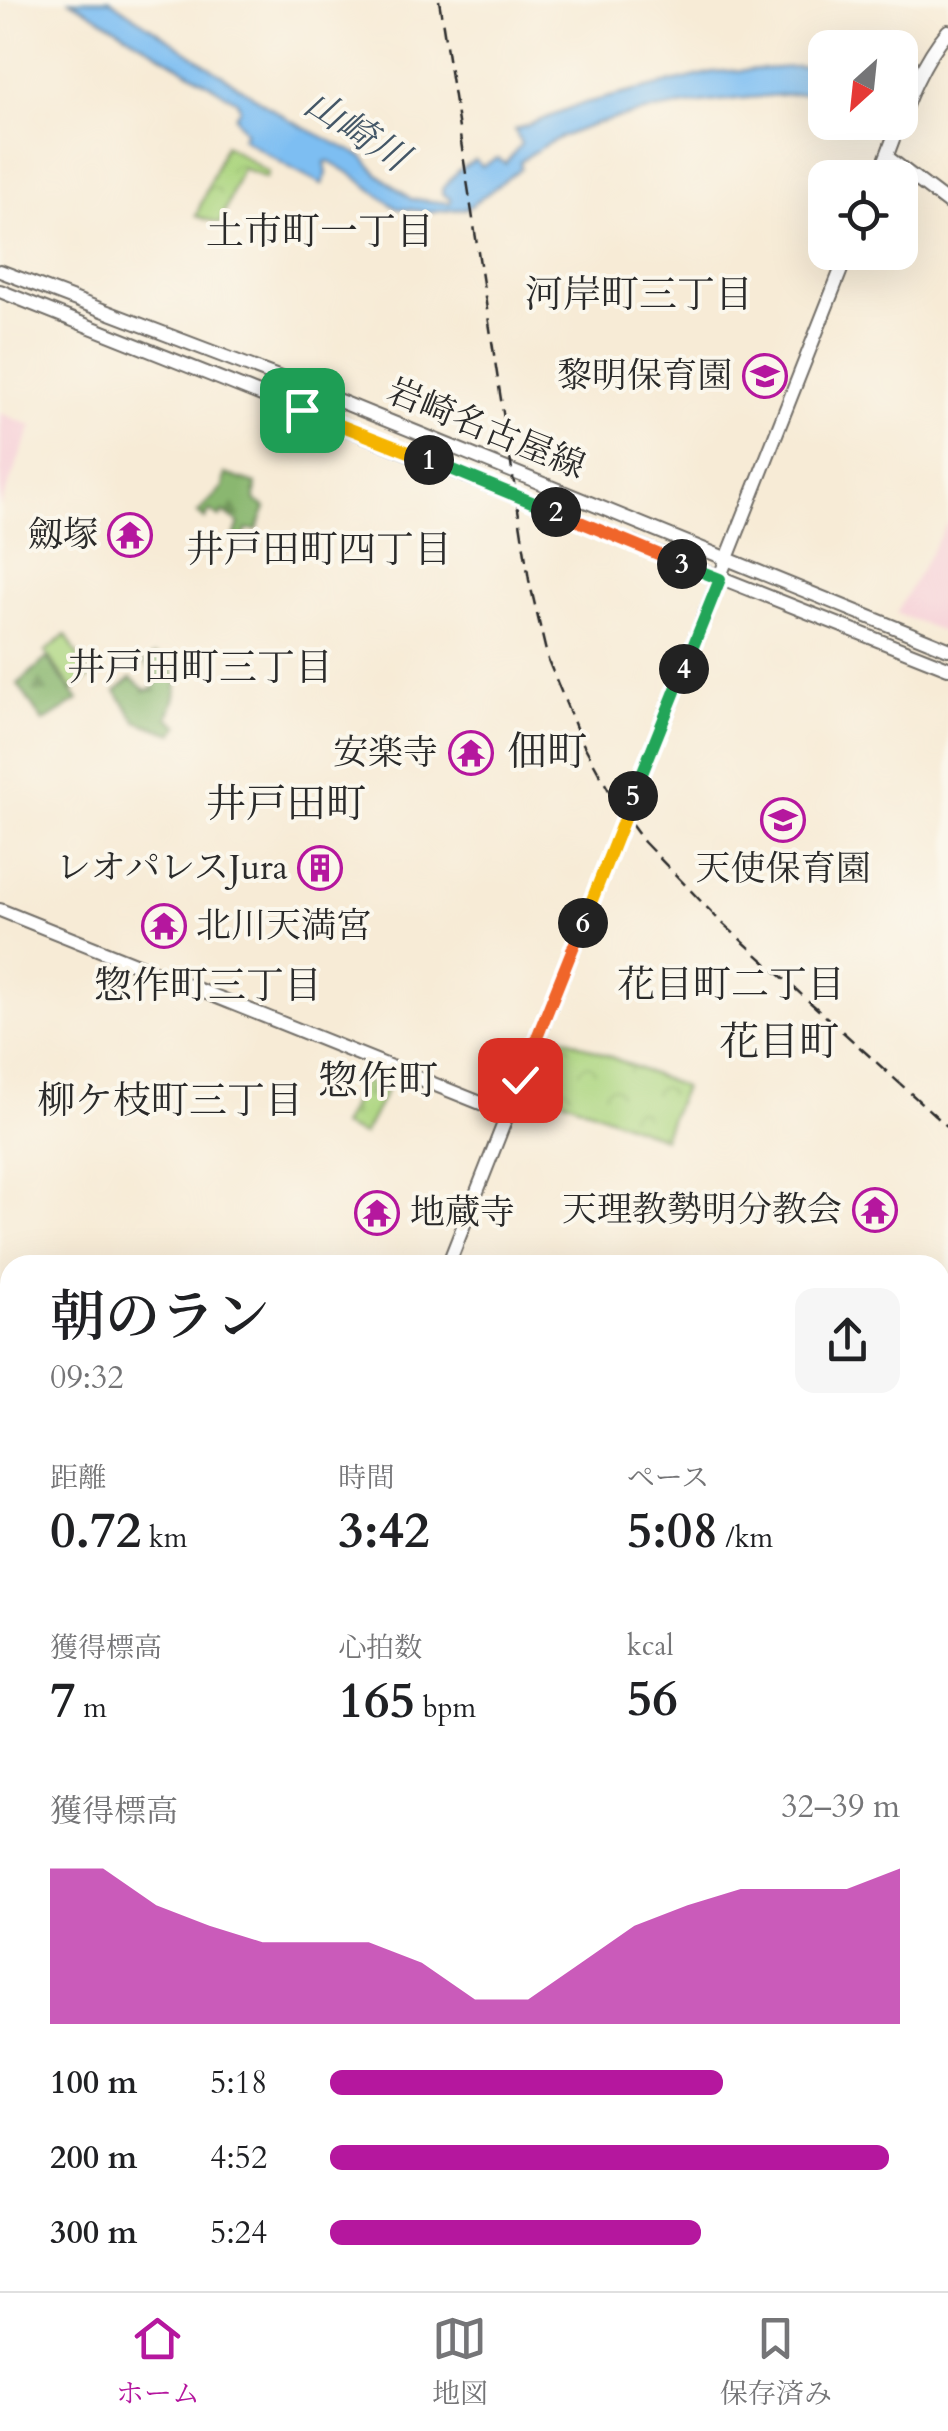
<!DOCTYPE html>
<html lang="ja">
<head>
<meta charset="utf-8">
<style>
	body { margin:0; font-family:Cardo,"Noto Serif JP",serif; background:#f6f6f6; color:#202124; height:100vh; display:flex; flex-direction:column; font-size:38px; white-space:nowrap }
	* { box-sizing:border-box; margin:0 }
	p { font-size:32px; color:#757577 }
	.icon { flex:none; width:55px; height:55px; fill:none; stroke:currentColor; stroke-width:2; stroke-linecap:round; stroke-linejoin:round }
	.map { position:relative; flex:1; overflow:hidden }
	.sheet { position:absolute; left:0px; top:1255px; width:950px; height:1038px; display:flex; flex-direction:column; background:#fff; border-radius:30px 30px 0 0; box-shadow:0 10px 40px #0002 }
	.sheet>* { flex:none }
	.needle { width:65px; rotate:207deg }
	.fabs { position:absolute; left:808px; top:30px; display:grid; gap:20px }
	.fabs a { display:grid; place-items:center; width:110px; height:110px; border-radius:20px; background:#fff; box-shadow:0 10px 40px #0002; font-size:50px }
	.pin { position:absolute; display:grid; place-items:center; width:85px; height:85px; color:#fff; margin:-42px; border-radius:20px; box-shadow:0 5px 15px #0006 }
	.km { position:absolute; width:50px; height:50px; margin:-25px; border-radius:50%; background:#222; color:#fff; font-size:28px; line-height:50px; text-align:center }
	.round { display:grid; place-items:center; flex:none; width:105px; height:105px; border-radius:20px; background:#f6f6f6 }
	.summary { display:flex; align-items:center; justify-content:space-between; height:170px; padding:0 50px }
	h1 { font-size:55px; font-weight:600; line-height:75px }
	.stats { display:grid; grid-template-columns:repeat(3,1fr); gap:15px; height:170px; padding:10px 50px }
	.stats div { display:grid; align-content:center }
	.stats b { font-size:50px; font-weight:600 }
	.stats small { font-size:28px; font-weight:400 }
	.stats p { font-size:28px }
	.chart { height:280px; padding:20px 50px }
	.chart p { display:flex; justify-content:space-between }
	.chart svg { width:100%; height:180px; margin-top:10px; fill:#b5179e; opacity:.7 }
	ul { padding:0 50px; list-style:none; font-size:32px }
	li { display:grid; grid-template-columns:160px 120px 1fr; align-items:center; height:75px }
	li i { height:25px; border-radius:12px; background:#b5179e }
	.tab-bar { display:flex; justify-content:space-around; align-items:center; height:140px; border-top:2px solid #e0e0e0; background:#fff; font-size:28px; color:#757577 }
	.tab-bar a { display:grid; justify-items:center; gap:5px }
	.tab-bar .active { color:#b5179e }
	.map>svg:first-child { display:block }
	.built { fill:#f6cfd7 }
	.green { fill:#add681; stroke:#6c8056; stroke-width:2.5 }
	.forest { fill:url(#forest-firs); stroke:#5a714d; stroke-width:2.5 }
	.cemetery { fill:url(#cemetery-stones); stroke:#6c8056; stroke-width:2.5 }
	.park { fill:url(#park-crowns); stroke:#6c8056; stroke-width:2.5 }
	.water { fill:#7dbef2; stroke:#54748e; stroke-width:2.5 }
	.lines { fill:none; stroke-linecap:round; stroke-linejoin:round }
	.secondary-casing { stroke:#726e67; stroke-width:16 }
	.primary-casing { stroke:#726e67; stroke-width:18 }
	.highway-casing { stroke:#726e67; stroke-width:19 }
	.secondary { stroke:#fff; stroke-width:12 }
	.primary { stroke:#fff; stroke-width:14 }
	.highway { stroke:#fff; stroke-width:15 }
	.rail { stroke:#2b2b2b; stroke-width:2.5; stroke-dasharray:15 8; stroke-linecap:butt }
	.split-1-casing { stroke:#fff; stroke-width:20 }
	.split-2-casing { stroke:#fff; stroke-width:20 }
	.split-3-casing { stroke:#fff; stroke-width:20 }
	.split-4-casing { stroke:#fff; stroke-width:20 }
	.split-5-casing { stroke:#fff; stroke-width:20 }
	.split-6-casing { stroke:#fff; stroke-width:20 }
	.split-7-casing { stroke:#fff; stroke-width:20 }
	.split-8-casing { stroke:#fff; stroke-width:20 }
	.split-1 { stroke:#f5b400; stroke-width:12 }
	.split-2 { stroke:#22a559; stroke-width:12 }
	.split-3 { stroke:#f0652b; stroke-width:12 }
	.split-4 { stroke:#22a559; stroke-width:12 }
	.split-5 { stroke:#22a559; stroke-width:12 }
	.split-6 { stroke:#f5b400; stroke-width:12 }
	.split-7 { stroke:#f0652b; stroke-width:12 }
	.split-8 { stroke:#f5b400; stroke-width:12 }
	.labels { text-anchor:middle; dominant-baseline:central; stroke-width:8; stroke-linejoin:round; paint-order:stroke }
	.poi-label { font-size:35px; fill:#2b2b2b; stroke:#fbf7ec; text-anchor:end }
	.street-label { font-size:35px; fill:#2b2b2b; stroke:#fbf7ec }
	.water-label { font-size:38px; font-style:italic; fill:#445767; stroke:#fbf7ec }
	.neighbourhood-label { font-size:38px; fill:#2b2b2b; stroke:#fbf7ec }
	.quarter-label { font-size:40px; fill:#2b2b2b; stroke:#fbf7ec }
</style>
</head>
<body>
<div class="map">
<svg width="948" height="2291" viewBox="0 0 948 2291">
	<defs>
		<pattern id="forest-firs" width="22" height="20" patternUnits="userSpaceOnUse" patternTransform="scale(2.5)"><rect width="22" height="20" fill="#8ab76f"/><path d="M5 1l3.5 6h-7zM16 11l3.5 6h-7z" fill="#71955b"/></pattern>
		<pattern id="cemetery-stones" width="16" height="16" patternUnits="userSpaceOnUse" patternTransform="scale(2.5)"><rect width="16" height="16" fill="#add681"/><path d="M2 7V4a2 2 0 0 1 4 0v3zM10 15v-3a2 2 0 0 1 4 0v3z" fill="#95b870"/></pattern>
		<pattern id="park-crowns" width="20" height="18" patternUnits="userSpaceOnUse" patternTransform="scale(2.5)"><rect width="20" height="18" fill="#add681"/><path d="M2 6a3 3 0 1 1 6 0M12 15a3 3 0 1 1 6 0" fill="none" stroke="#95b870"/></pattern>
	</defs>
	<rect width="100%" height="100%" fill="#fbf7ec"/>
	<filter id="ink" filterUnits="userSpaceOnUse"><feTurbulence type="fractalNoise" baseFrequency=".01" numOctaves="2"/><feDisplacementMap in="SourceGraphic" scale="20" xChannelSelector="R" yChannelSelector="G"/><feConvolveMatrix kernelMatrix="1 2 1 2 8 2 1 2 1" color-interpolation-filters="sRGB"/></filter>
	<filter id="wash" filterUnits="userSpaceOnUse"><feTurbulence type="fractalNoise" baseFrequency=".0048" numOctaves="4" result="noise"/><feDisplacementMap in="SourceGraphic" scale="40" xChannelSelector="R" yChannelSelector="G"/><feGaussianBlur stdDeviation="2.25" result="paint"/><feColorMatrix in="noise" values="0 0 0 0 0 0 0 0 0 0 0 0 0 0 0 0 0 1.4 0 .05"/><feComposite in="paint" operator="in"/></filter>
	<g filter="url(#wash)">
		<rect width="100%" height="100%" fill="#f7ebd6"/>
		<!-- built -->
		<g class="built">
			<path d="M0 413 32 426 0 507Z"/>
			<path d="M948 522V634L896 613Z"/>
		</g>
		<!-- green -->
		<path class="green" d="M66 635 90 677 73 690 45 652Z"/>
		<!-- forest -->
		<g class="forest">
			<path d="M225 474 256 484 255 500 266 508 257 530 246 529 242 545 233 541 239 523 223 512 220 517 210 511 205 519 198 513 223 487Z"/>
			<path d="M155 655C185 671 178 691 168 717L179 726 173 734 136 721 116 691 131 678 145 690 152 689 160 680 144 662Z"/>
			<path d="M47 658 78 700 43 722 18 684Z"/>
		</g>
		<!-- cemetery -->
		<path class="cemetery" d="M364 1080 386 1091 363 1135 341 1126Z"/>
		<!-- park -->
		<g class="park">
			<path d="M225 145 268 172 266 178 242 168 220 224 196 216Z"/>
			<path d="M551 1032 683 1087 663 1138 529 1086Z"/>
		</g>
		<!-- water -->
		<path class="water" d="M70 0H110L289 120 363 157 378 174 411 199 450 203 451 199 443 194 442 189 459 170 475 160 482 166 498 158 505 164 521 144 515 130 585 103 714 72 825 65V92C739 98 587 106 520 162L521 168 468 208 431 212 396 208 353 175 329 161 325 162 327 174 322 184 287 166 242 138 246 133 235 116 240 109 237 101Z"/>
	</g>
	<g filter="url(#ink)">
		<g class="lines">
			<!-- secondary casing -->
			<g class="secondary-casing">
				<g id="secondary">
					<path d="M887 157 948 203"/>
					<path d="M878 178C898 130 914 70 948 31"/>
					<path d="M0 271 315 391 948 649"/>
					<path d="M0 291 948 668"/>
					<path d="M0 910 508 1114"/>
					<path d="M448 1265 848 252"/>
					<path d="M0 1457 10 1461"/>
					<path d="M940 1835 948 1840"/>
					<path d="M0 1962 10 1968"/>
					<path d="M0 1979 10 1985"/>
					<path d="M792 2282 820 2291"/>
				</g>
			</g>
			<!-- primary casing -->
			<g class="primary-casing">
				<g id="primary">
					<path d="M940 1708 948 1686"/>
					<path d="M940 1816 948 1793"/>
					<path d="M730 2291 733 2282"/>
				</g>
			</g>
			<!-- highway casing -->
			<g class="highway-casing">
				<g id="highway">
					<path d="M940 1740 948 1717"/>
					<path d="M940 1765 948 1743"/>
					<path d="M940 1798 948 1776"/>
					<path d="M745 2291 748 2282"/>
					<path d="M766 2291 769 2282"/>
				</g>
			</g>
			<!-- secondary -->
			<use href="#secondary" class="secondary"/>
			<!-- primary -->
			<use href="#primary" class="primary"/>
			<!-- highway -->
			<use href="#highway" class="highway"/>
			<!-- rail -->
			<path class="rail" d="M439 0 529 580 548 660 581 740 617 805 644 842 719 920 948 1127"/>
		</g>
	</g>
	<g class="lines" filter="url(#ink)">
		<!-- split-1 casing -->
		<g class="split-1-casing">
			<path id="split-1" d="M302 410 429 460"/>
		</g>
		<!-- split-2 casing -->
		<g class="split-2-casing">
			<path id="split-2" d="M429 460 556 512"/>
		</g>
		<!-- split-3 casing -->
		<g class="split-3-casing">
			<path id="split-3" d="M556 512 682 564"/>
		</g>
		<!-- split-4 casing -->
		<g class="split-4-casing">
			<path id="split-4" d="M682 564 720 579 684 669"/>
		</g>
		<!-- split-5 casing -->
		<g class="split-5-casing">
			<path id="split-5" d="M633 796 684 669"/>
		</g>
		<!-- split-6 casing -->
		<g class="split-6-casing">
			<path id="split-6" d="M583 923 633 796"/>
		</g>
		<!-- split-7 casing -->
		<g class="split-7-casing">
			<path id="split-7" d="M532 1050 583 923"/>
		</g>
		<!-- split-8 casing -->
		<g class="split-8-casing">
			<path id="split-8" d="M520 1080 532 1050"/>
		</g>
		<!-- split-1 -->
		<use href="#split-1" class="split-1"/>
		<!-- split-2 -->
		<use href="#split-2" class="split-2"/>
		<!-- split-3 -->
		<use href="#split-3" class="split-3"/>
		<!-- split-4 -->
		<use href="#split-4" class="split-4"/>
		<!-- split-5 -->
		<use href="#split-5" class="split-5"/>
		<!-- split-6 -->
		<use href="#split-6" class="split-6"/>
		<!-- split-7 -->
		<use href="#split-7" class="split-7"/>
		<!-- split-8 -->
		<use href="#split-8" class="split-8"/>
	</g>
	<!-- icons -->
	<defs>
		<g id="school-ring" transform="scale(2.25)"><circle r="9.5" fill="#fbf7ec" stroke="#b5179e" stroke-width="1.5"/><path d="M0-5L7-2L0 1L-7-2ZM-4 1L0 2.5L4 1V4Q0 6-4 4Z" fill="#b5179e"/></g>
		<g id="temple-ring" transform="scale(2.25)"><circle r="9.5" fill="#fbf7ec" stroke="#b5179e" stroke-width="1.5"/><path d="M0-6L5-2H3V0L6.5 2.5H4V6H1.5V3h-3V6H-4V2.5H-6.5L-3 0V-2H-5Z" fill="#b5179e"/></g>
		<g id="building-ring" transform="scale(2.25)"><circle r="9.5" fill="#fbf7ec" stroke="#b5179e" stroke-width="1.5"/><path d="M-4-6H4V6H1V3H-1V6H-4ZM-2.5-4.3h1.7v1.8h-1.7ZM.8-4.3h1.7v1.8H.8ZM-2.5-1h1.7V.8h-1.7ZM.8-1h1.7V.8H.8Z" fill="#b5179e"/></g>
	</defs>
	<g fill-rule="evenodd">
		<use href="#school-ring" x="765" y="376"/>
		<use href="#temple-ring" x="130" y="535"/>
		<use href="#temple-ring" x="471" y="753"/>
		<use href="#school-ring" x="783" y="820"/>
		<use href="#building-ring" x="320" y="868"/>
		<use href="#temple-ring" x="164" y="926"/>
		<use href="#temple-ring" x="875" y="1210"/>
		<use href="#temple-ring" x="377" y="1213"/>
	</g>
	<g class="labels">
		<!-- poi labels -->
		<g class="poi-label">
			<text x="732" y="376">黎明保育園</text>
			<text x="98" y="535">劔塚</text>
			<text x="438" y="753">安楽寺</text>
			<text x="288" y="868">レオパレスJura</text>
			<text x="783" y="869" text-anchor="middle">天使保育園</text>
			<text x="196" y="926" text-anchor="start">北川天満宮</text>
			<text x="842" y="1210">天理教勢明分教会</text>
			<text x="410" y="1213" text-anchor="start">地蔵寺</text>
		</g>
		<!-- street labels -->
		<g class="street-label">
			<text transform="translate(486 429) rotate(22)">岩崎名古屋線</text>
		</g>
		<!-- water labels -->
		<g class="water-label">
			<text transform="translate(356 131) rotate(33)">山崎川</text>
		</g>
		<!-- neighbourhood labels -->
		<g class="neighbourhood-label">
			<text x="320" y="232">土市町一丁目</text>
			<text x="639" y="295">河岸町三丁目</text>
			<text x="319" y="550">井戸田町四丁目</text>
			<text x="200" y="668">井戸田町三丁目</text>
			<text x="731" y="985">花目町二丁目</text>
			<text x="208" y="986">惣作町三丁目</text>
			<text x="170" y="1101">柳ケ枝町三丁目</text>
		</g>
		<!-- quarter labels -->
		<g class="quarter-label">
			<text x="547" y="752">佃町</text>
			<text x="286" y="804">井戸田町</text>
			<text x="779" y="1042">花目町</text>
			<text x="378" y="1081">惣作町</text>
		</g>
	</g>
</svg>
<div class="fabs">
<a><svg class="needle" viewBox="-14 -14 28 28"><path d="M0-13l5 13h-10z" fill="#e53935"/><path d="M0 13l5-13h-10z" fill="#757577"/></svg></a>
<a><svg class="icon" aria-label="locate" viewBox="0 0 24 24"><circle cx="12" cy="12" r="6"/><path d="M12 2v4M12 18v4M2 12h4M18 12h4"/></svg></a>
</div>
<div class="pin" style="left:302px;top:410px;background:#1e9e55"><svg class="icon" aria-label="arrive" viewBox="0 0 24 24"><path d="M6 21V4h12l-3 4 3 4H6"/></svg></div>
<div class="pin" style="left:520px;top:1080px;background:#d93025"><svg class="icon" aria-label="check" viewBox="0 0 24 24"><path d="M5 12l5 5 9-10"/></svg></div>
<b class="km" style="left:429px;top:460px">1</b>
<b class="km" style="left:556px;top:512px">2</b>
<b class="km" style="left:682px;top:564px">3</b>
<b class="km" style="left:684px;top:669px">4</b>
<b class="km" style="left:633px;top:796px">5</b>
<b class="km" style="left:583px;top:923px">6</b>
<section class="sheet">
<div class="summary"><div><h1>朝のラン</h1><p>09:32</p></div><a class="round"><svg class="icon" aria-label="share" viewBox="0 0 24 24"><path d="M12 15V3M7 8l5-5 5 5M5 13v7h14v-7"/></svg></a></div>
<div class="stats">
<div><p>距離</p><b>0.72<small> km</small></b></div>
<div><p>時間</p><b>3:42</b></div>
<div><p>ペース</p><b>5:08<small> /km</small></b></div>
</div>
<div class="stats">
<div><p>獲得標高</p><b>7<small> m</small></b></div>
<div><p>心拍数</p><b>165<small> bpm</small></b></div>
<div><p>kcal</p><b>56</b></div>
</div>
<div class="chart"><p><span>獲得標高</span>32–39 m</p>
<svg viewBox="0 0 160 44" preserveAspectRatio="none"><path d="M0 44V6L10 6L20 15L30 20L40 24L50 24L60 24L70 29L80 38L90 38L100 29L110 20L120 15L130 11L140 11L150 11L160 6V44z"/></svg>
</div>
<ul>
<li><b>100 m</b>5:18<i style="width:69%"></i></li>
<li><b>200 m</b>4:52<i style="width:98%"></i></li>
<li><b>300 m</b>5:24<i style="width:65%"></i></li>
</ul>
</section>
</div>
<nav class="tab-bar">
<a class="active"><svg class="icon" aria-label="home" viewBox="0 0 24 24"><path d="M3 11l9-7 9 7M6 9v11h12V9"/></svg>ホーム</a>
<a><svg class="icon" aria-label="map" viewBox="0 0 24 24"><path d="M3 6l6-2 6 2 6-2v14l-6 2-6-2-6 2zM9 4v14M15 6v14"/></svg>地図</a>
<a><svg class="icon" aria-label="saved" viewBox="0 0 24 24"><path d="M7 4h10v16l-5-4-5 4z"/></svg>保存済み</a>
</nav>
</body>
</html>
